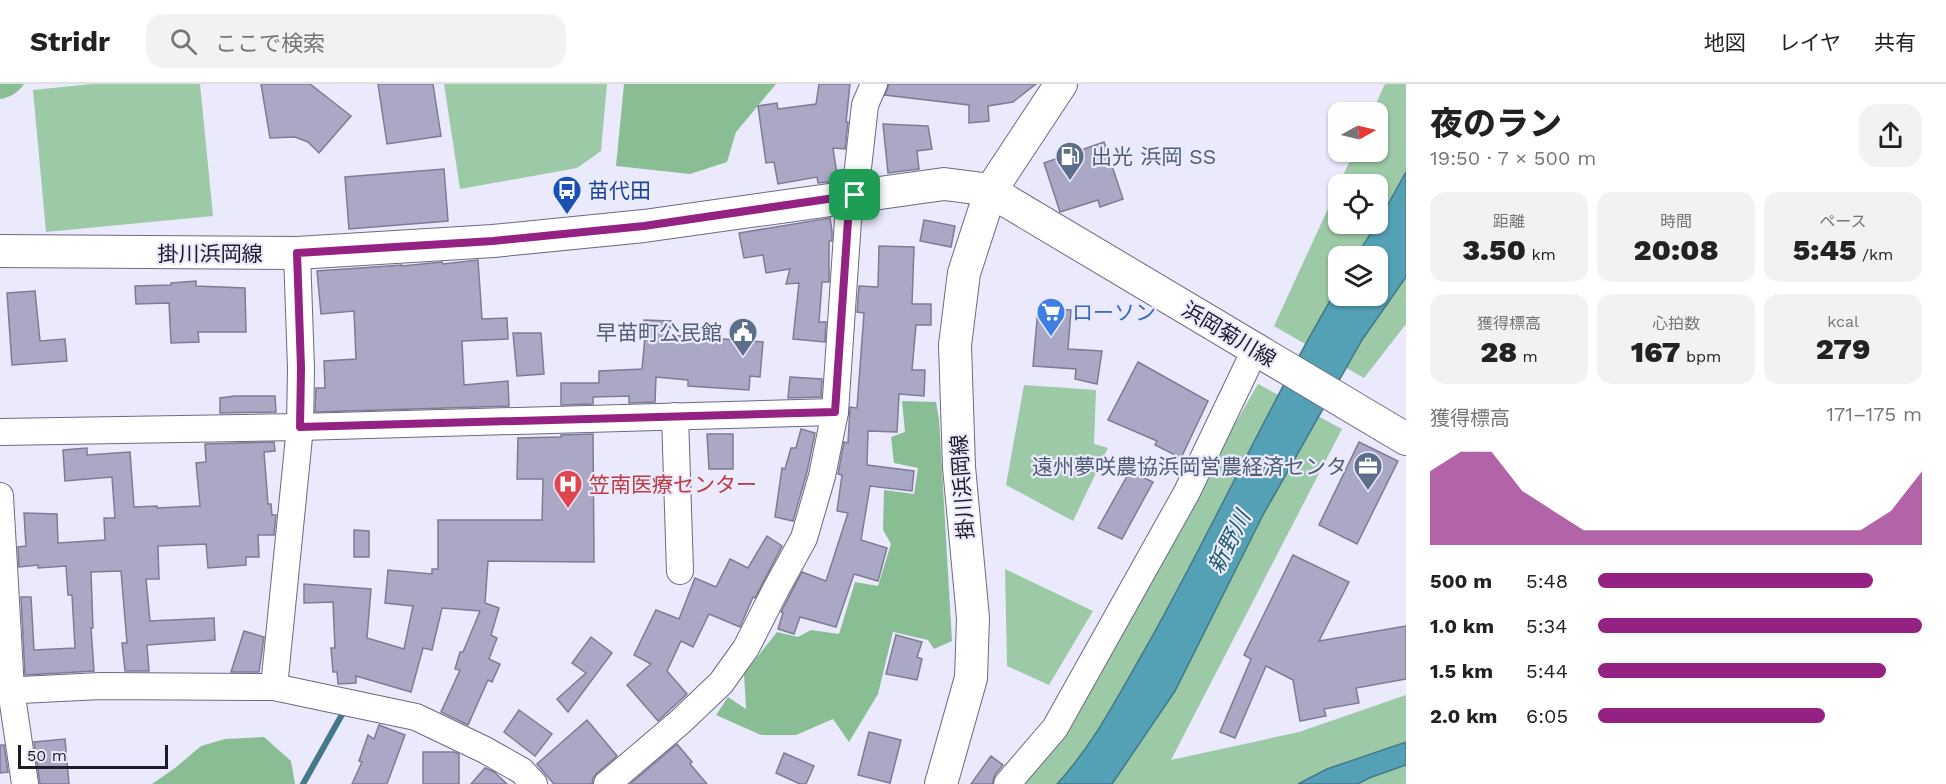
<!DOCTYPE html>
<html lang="ja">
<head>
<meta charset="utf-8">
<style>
	body { margin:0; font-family:"Work Sans","Noto Sans JP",sans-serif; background:#f2f2f2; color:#222; height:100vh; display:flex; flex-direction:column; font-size:22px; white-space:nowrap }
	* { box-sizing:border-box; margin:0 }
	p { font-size:20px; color:#767676 }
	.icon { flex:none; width:33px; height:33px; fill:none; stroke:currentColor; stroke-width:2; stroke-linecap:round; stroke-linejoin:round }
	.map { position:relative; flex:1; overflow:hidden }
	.details { display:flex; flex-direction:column; background:#fff; width:540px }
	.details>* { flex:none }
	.needle { width:39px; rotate:82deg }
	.tools { position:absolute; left:1328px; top:18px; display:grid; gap:12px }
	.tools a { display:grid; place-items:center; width:60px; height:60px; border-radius:12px; background:#fff; box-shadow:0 2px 4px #0004; font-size:30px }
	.scale { position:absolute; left:18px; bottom:15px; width:150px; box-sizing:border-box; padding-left:6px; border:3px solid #1d1b26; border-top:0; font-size:16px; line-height:21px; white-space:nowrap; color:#1d1b26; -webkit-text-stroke:4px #ebe9fc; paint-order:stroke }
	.pin { position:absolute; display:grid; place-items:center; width:51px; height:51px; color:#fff; margin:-26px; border-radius:12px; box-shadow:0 3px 9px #0006 }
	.round { display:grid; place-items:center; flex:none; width:63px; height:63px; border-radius:18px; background:#f2f2f2 }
	.overview { display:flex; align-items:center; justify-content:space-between; height:102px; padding:0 24px }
	h1 { font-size:33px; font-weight:800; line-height:45px }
	.stats { display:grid; grid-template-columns:repeat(3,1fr); gap:9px; height:102px; padding:6px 24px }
	.stats div { display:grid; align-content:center; border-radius:15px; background:#f2f2f2; text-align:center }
	.stats b { font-size:30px; font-weight:800 }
	.stats small { font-size:16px; font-weight:400 }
	.stats p { font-size:16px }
	.chart { height:168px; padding:12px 24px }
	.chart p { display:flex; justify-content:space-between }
	.chart svg { width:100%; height:108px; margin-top:6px; fill:#932282; opacity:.7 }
	ul { padding:0 24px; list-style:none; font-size:20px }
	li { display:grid; grid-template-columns:96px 72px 1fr; align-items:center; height:45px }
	li i { height:15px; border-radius:8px; background:#932282 }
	header { display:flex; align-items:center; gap:36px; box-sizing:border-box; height:84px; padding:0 30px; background:#fff; border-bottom:2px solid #e0e0e0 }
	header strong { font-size:28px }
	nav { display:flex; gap:33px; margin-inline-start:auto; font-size:21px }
	.search { width:420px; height:54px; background:#f2f2f2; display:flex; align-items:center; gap:15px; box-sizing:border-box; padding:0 21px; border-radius:18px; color:#767676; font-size:22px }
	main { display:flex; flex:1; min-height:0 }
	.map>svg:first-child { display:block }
	.green { fill:#9cc9a6; fill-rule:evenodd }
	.forest { fill:#89be95 }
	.water { fill:#54a0b5; stroke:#44788a; stroke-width:1.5 }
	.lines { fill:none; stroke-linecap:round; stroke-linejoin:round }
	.stream { stroke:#44788a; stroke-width:6 }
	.building { fill:#aba8c5; stroke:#7e7b96; stroke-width:1.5 }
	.minor-casing { stroke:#6c6983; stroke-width:28 }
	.major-casing { stroke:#6c6983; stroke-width:34 }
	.minor { stroke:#fff; stroke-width:26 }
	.major { stroke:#fff; stroke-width:32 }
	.route-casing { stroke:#fff; stroke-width:12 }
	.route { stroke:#932282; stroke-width:8 }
	.labels { text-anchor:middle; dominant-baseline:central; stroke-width:4.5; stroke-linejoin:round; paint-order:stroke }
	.service-label { font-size:21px; fill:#4e5e75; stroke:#ebe9fc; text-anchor:end }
	.transit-label { font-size:21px; fill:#164399; stroke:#ebe9fc; text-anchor:start }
	.street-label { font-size:21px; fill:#1d1b26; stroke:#ebe9fc }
	.shop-label { font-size:21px; fill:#366cbe; stroke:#ebe9fc; text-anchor:start }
	.health-label { font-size:21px; fill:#be3a42; stroke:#ebe9fc; text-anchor:start }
	.water-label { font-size:22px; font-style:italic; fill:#1d5b6b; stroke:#ebe9fc }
</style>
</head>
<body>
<header>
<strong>Stridr</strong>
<div class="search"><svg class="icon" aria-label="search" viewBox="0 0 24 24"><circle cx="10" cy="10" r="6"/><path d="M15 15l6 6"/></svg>ここで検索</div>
<nav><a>地図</a><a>レイヤ</a><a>共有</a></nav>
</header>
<main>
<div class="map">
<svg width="1406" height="700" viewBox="0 0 1406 700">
	<rect width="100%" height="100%" fill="#ebe9fc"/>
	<!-- green -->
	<g class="green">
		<path d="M92 0H200L213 132 46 148 33 6Z"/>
		<path d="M444 0H607L601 67 577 84 460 105Z"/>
		<path d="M1385 0H1406V240L1364 294 1274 242 1338 103V140H1377V100H1339L1354 68H1377V28H1372ZM1338 172H1377V212H1338Z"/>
		<path d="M1258 300 1342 345 1171 676 1299 648 1406 611V700H1014L1073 622Z"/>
		<path d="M1024 301 1096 306 1094 360 1108 364 1073 437 1006 401Z"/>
		<path d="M1005 485 1093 527 1049 601 1007 582Z"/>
	</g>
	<!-- forest -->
	<g class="forest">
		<path d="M0 0H24C19 8 9 14 0 15Z"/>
		<path d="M624 0H776L736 48 727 78 690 90 616 82Z"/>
		<path d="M902 317 936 318 939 335 952 557 934 565 928 556 893 548 878 610 849 658 833 635 796 651H761L716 631 728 613 746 625 744 590 777 548 798 553 811 546 839 550 855 498 878 502 891 460 883 446 884 406 914 410 918 384 894 379 891 353 905 348Z"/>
		<path d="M264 653 291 677 295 700H152L175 684 201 662 225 655Z"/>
	</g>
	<!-- water -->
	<g class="water">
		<path d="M1406 88V193L1362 256 1263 431 1175 607 1112 700H1057C1095 659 1120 608 1148 560 1214 442 1270 319 1338 203V212H1377V172H1356L1377 140Z"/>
		<path d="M1406 658V681L1369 694 1358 700H1298L1327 685Z"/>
	</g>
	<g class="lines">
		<!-- stream -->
		<path class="stream" d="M303 700 344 627"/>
	</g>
	<!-- building -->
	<g class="building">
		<path d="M261 0H310L351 32 319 69 308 58 295 53 270 54Z"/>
		<path d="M378 0H433L441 52 387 60Z"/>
		<path d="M819 0H850L846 38H848L845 65 833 64 838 97 818 99 817 93 778 100 774 78 766 79 758 22 777 19 778 25 816 20Z"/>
		<path d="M889 0H1036L1013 18 988 22 989 37 969 39V21L885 11Z"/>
		<path d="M883 40 928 42 932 65 917 67 919 85 888 89Z"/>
		<path d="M1104 58 1123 115 1100 123 1098 116 1060 128 1044 79Z"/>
		<path d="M444 85 448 137 349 145 345 93Z"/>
		<path d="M830 134 832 147V157H829V198H822L819 238H826L825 258 793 255 799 199 786 200 790 185 766 189 763 171 744 174 739 149Z"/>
		<path d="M924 136 955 142 951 163 920 157Z"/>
		<path d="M879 162 914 163 912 220H931V241H916L912 286H925L924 312 899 310 897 348 868 347 867 381 914 387 912 407 870 402 861 456 887 464 878 497 854 490 836 543 800 533 794 550 778 545 783 529 781 528 802 488 826 497 848 429 837 427 842 391 838 390 844 358 848 359 850 323 857 324 864 229 857 228 859 202 878 203Z"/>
		<path d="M478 176 482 235 507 234 508 255 462 257 464 301 508 297 509 322 315 328 316 304H325L324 277 356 275 354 227 321 230 317 187 402 181V182L442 178 443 180Z"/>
		<path d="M196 197V202L245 204 246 248H198L199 258 171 259 169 219 136 220 135 202 171 201V199Z"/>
		<path d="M35 207 40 257 65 255 67 277 12 281 7 209Z"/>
		<path d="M1038 224 1071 226 1068 265 1102 267 1097 300 1075 295 1076 285 1033 282Z"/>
		<path d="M644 236 671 237 670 251 763 258 760 293 750 292 749 306 688 302V296L656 293 655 318 629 319V312L593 313V320L561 321V299H599V287L642 285 645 253H644Z"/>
		<path d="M513 249H541L544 290 517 292Z"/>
		<path d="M1138 278 1208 317 1181 374 1155 361 1157 357 1108 336Z"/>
		<path d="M790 293 822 295 821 313 788 314Z"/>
		<path d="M235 312H275L276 328 220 329V314Z"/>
		<path d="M801 345 815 349 807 388 793 437 775 433 782 384 785 385 791 364H796Z"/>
		<path d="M593 350 594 478 488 477 485 519 499 524 491 551 497 554 489 575 500 580 492 598 488 596 468 641 441 628 460 586 455 585 460 568H463L480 527 442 524 432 566 423 564 411 608 356 592V599L338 600 337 588H333L331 564H335L333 518 304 519V500L371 505 367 554 404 565 413 522 385 519 388 486 432 490V485H438V436H542L543 395H517L518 354 561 353V351Z"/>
		<path d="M707 350H733V385H709Z"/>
		<path d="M274 358 275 367 264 368 268 420H271L272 431H276L274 451H258L259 473H246V481L208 484 206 460 158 462 159 495H146L150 537 214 534 215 556 147 561 149 587H125L122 559H127L121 487 91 488 93 544H91L94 587 25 591 21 513H31L34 566 75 564 72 511H68L66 482 38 484V481L19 483 18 463 26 462 24 429 57 430 58 459 105 456 104 434H115L112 393 65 397 63 366 87 364V371L130 368 134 423 157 422V424L200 422 196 379 206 378 205 360Z"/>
		<path d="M1359 358 1398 377 1357 460 1319 441Z"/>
		<path d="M1130 387 1153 398 1122 455 1098 444Z"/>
		<path d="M354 446 369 447V473H354Z"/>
		<path d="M767 452 782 462 755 514 753 513 740 543 709 530 693 563 681 557 667 587 687 610 658 637 627 601 651 580 634 571 656 526 679 535 695 494 716 503 730 475 748 484Z"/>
		<path d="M1293 471 1349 498 1319 557 1406 542V595L1356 604 1359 619 1324 625 1326 632 1300 637 1293 596 1266 582 1235 654 1220 648 1251 575 1244 571Z"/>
		<path d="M244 547 264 553 259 588H231Z"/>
		<path d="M896 551 922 558 917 573 922 575 917 596 886 590Z"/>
		<path d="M591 553 612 569 568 628 557 615 586 589 572 579Z"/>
		<path d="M519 626 552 650 535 672 504 648Z"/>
		<path d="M587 636 617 672 597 689 593 694 592 700H554L537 680Z"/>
		<path d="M379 641 405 651 387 700H352L362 678 359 677 368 651 374 655Z"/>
		<path d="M869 648 901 656 890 699 858 691Z"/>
		<path d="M65 655 69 700H40L34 658Z"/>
		<path d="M677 660 692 678 690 680 707 700H630Z"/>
		<path d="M0 661H4L8 688 0 689Z"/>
		<path d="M423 668H454L459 670V700H423Z"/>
		<path d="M784 669 814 682 806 700H800L776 689Z"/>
		<path d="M991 672 1003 681 995 691 992 700H971Z"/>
		<path d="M485 684 494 688 507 700H471Z"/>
	</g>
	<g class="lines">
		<!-- minor casing -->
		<g class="minor-casing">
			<g id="minor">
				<path d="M675 332 680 487"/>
				<path d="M0 348 300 343 835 328"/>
				<path d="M0 412 11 606 25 700"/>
				<path d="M274 603 416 633 485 666 522 687 534 700"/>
				<path d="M0 607 101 602 274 603 300 343 301 284 297 169"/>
				<path d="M607 700 680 638 721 599 746 564 776 505 804 454 822 392 835 328 848 136 855 111 865 21 874 0"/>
				<path d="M1007 700 1055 644 1187 408 1255 266"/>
			</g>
		</g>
		<!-- major casing -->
		<g class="major-casing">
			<g id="major">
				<path d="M991 106 1000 113 1406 355"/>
				<path d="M0 167 297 169 493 157 644 142 944 100 991 106"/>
				<path d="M941 700 971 594 973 534 959 383 955 261 964 189 991 106 1061 0"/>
			</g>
		</g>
		<!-- minor -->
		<use href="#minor" class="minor"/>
		<!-- major -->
		<use href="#major" class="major"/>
	</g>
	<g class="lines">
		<!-- route casing -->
		<g class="route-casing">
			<path id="route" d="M855 111 848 136 835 328 300 343 301 284 297 169 493 157 644 142Z"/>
		</g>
		<!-- route -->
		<use href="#route" class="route"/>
	</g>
	<!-- icons -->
	<defs>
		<g id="fuel-pin" transform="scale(1.5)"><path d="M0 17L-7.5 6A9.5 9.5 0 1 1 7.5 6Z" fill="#5c6f8a" stroke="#ebe9fc"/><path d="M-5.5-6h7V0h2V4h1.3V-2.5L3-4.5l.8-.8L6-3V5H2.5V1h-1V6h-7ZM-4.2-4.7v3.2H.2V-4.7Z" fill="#fff"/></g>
		<g id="bus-pin" transform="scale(1.5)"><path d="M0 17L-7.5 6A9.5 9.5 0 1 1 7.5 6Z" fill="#1a4fb4" stroke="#ebe9fc"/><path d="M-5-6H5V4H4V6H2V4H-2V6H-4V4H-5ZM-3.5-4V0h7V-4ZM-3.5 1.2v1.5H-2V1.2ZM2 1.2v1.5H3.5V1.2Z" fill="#fff"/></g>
		<g id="supermarket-pin" transform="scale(1.5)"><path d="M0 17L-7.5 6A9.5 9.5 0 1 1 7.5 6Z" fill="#3f7fe0" stroke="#ebe9fc"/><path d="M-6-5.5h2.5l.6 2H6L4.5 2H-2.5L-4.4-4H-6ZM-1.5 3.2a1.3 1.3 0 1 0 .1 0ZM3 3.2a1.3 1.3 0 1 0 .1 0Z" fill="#fff"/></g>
		<g id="civic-pin" transform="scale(1.5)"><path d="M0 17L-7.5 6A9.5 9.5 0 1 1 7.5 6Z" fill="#5c6f8a" stroke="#ebe9fc"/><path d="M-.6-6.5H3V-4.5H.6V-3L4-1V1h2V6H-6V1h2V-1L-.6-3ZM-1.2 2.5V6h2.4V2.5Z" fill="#fff"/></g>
		<g id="office-pin" transform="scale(1.5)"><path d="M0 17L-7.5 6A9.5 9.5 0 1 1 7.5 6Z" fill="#5c6f8a" stroke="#ebe9fc"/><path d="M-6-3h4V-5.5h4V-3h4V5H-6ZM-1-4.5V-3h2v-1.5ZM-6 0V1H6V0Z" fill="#fff"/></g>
		<g id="hospital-pin" transform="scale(1.5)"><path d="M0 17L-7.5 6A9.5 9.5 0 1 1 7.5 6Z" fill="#e0444e" stroke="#ebe9fc"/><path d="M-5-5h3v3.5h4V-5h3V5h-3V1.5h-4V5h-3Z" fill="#fff"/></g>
	</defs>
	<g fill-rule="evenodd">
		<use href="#fuel-pin" x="1070" y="72"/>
		<use href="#bus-pin" x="567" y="106"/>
		<use href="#supermarket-pin" x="1051" y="228"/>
		<use href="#civic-pin" x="743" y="248"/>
		<use href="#office-pin" x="1368" y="382"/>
		<use href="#hospital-pin" x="568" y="400"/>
	</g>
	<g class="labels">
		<!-- service labels -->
		<g class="service-label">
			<text x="1091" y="72" text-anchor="start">出光 浜岡 SS</text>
			<text x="722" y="248">早苗町公民館</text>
			<text x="1347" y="382">遠州夢咲農協浜岡営農経済センタ</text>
		</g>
		<!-- transit labels -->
		<g class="transit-label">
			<text x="588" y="106">苗代田</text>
		</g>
		<!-- street labels -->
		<g class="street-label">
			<text x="210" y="169">掛川浜岡線</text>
			<text transform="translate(1229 250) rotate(31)">浜岡菊川線</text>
			<text transform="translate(962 403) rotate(-94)">掛川浜岡線</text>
		</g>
		<!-- shop labels -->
		<g class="shop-label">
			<text x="1072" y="228">ローソン</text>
		</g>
		<!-- health labels -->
		<g class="health-label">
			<text x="589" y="400">笠南医療センター</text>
		</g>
		<!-- water labels -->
		<g class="water-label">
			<text transform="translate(1229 458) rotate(-63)">新野川</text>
		</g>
	</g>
</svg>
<div class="tools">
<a><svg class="needle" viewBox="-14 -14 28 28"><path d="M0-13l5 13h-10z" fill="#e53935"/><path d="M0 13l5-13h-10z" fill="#767676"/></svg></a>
<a><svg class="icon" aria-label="locate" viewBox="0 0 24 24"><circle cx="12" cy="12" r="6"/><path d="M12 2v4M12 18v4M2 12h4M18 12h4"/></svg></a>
<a><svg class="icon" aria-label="layers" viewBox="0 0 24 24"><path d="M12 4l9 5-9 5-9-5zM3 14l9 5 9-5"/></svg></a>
</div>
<div class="scale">50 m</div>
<div class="pin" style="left:855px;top:111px;background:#1e9e55"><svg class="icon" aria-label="arrive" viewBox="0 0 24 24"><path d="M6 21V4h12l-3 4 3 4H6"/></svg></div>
</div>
<section class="details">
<div class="overview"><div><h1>夜のラン</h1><p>19:50 · 7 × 500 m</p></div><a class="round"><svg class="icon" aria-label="share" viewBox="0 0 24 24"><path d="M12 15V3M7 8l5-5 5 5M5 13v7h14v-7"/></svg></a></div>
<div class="stats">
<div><p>距離</p><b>3.50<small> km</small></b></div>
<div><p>時間</p><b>20:08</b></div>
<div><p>ペース</p><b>5:45<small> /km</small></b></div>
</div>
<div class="stats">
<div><p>獲得標高</p><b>28<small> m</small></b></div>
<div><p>心拍数</p><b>167<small> bpm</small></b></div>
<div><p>kcal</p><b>279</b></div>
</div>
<div class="chart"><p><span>獲得標高</span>171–175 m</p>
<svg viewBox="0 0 160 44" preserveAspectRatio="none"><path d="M0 44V14L10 6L20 6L30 22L40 30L50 38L60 38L70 38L80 38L90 38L100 38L110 38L120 38L130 38L140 38L150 30L160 14V44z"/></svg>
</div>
<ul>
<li><b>500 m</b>5:48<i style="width:85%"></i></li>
<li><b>1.0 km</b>5:34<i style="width:100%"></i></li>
<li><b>1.5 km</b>5:44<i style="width:89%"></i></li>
<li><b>2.0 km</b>6:05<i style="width:70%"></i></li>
</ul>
</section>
</main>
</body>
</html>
